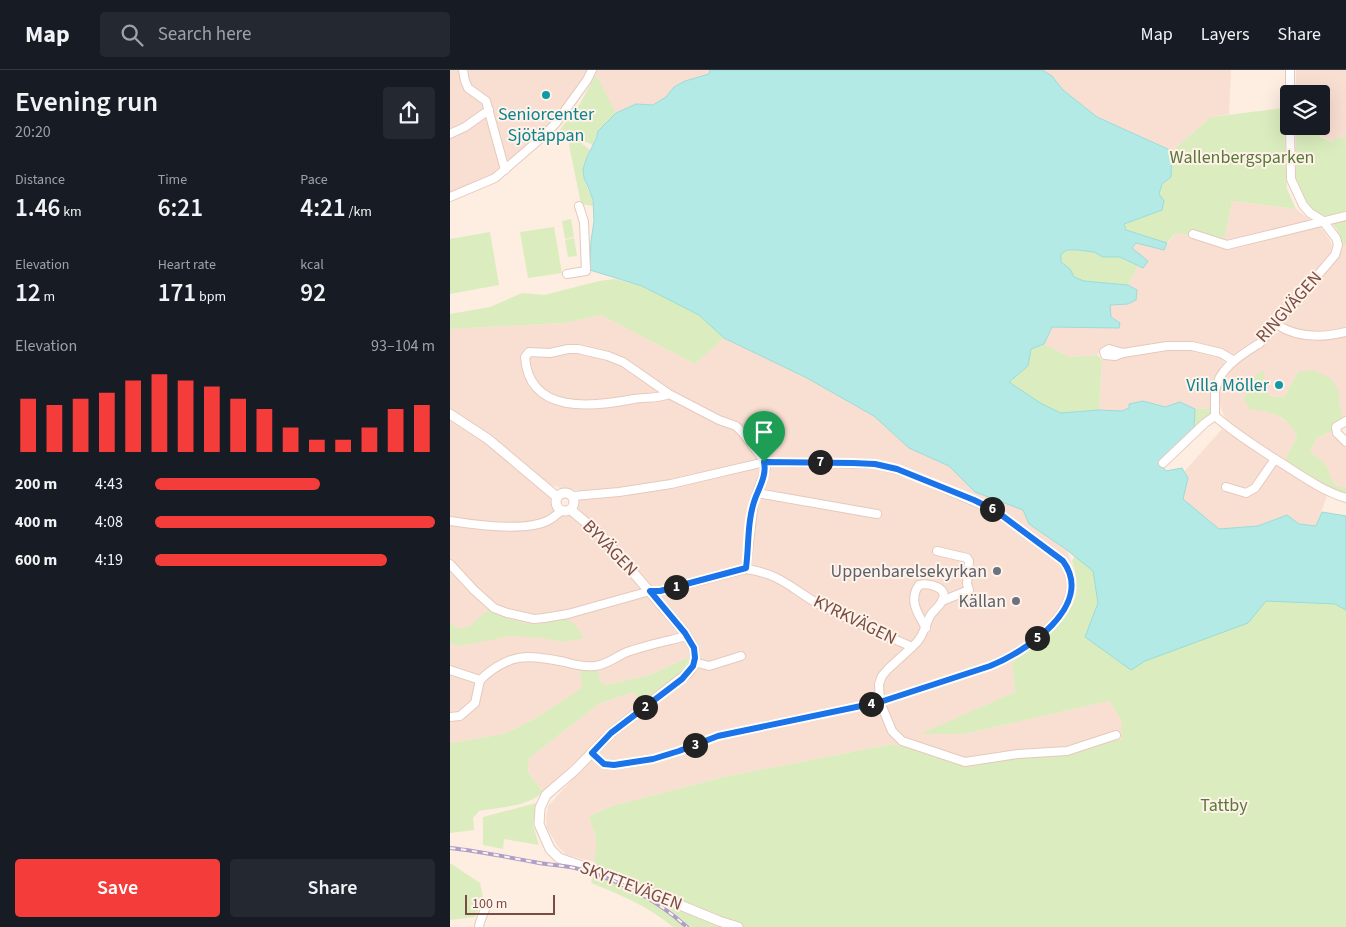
<!DOCTYPE html>
<html lang="en">
<head>
<meta charset="utf-8">
<style>
	body { margin:0; font-family:"Source Sans 3",sans-serif; background:#242831; color:#f1f3f6; height:100vh; display:flex; flex-direction:column; font-size:19px; white-space:nowrap }
	* { box-sizing:border-box; margin:0 }
	p { font-size:16px; color:#9ea1a6 }
	.icon { flex:none; width:28px; height:28px; fill:none; stroke:currentColor; stroke-width:2; stroke-linecap:round; stroke-linejoin:round }
	.map { position:relative; flex:1; overflow:hidden }
	.panel { display:flex; flex-direction:column; background:#171b24; width:450px }
	.panel>* { flex:none }
	.fabs { position:absolute; left:830px; top:15px; display:grid; gap:10px }
	.fabs a { display:grid; place-items:center; width:50px; height:50px; border-radius:5px; background:#171b24; box-shadow:0 5px 20px #0002; font-size:25px }
	.scale { position:absolute; left:15px; bottom:12px; width:90px; box-sizing:border-box; padding-left:5px; border:2px solid #784d45; border-top:0; font-size:14px; line-height:18px; white-space:nowrap; color:#784d45; -webkit-text-stroke:4px #fff2e9; paint-order:stroke }
	.pin { position:absolute; display:grid; place-items:center; width:42px; height:42px; color:#fff; margin:-51px -21px; border-radius:50% 50% 50% 0; rotate:-45deg; box-shadow:0 0 5px #0007 }
	.pin .icon { rotate:45deg }
	.km { position:absolute; width:25px; height:25px; margin:-12px; border-radius:50%; background:#222; color:#fff; font-size:14px; line-height:25px; text-align:center }
	.round { display:grid; place-items:center; flex:none; width:52px; height:52px; border-radius:5px; background:#242831 }
	.overview { display:flex; align-items:center; justify-content:space-between; height:85px; padding:0 15px }
	h1 { font-size:28px; font-weight:600; line-height:38px }
	.figures { display:grid; grid-template-columns:repeat(3,1fr); gap:8px; height:85px; padding:5px 15px }
	.figures div { display:grid; align-content:center }
	.figures b { font-size:25px; font-weight:600 }
	.figures small { font-size:14px; font-weight:400 }
	.figures p { font-size:14px }
	.chart { height:140px; padding:10px 15px }
	.chart p { display:flex; justify-content:space-between }
	.chart svg { width:100%; height:90px; margin-top:5px; stroke:#f43d3a; stroke-width:6 }
	.primary-button { display:flex; gap:10px; margin-top:auto; padding:10px 15px }
	.primary-button a { flex:1; height:58px; border-radius:5px; background:#f43d3a; color:#fff; font-size:20px; font-weight:600; line-height:58px; text-align:center }
	.primary-button a+a { background:#242831; color:#f1f3f6 }
	ul { padding:0 15px; list-style:none; font-size:16px }
	li { display:grid; grid-template-columns:80px 60px 1fr; align-items:center; height:38px }
	li i { height:12px; border-radius:6px; background:#f43d3a }
	header { display:flex; align-items:center; gap:30px; box-sizing:border-box; height:70px; padding:0 25px; background:#171b24; border-bottom:1px solid #363941 }
	header strong { font-size:24px }
	nav { display:flex; gap:28px; margin-inline-start:auto; font-size:18px }
	.search { width:350px; height:45px; background:#242831; display:flex; align-items:center; gap:12px; box-sizing:border-box; padding:0 18px; border-radius:5px; color:#9ea1a6; font-size:19px }
	main { display:flex; flex:1; min-height:0 }
	.map>svg:first-child { display:block }
	.residential { fill:#f9dfd1 }
	.green { fill:#dbedbe }
	.water { fill:#b4eae6; stroke:#99dcd9 }
	.lines { fill:none; stroke-linecap:round; stroke-linejoin:round }
	.minor-casing { stroke:#e5c9be; stroke-width:10 }
	.tertiary-casing { stroke:#e5c9be; stroke-width:11 }
	.minor { stroke:#fff; stroke-width:8 }
	.tertiary { stroke:#fff; stroke-width:9 }
	.rail-casing { stroke:#ad9fc8; stroke-width:4 }
	.rail { stroke:#fff2e9; stroke-width:2; stroke-dasharray:5.5; stroke-linecap:butt }
	.route-casing { stroke:#fff; stroke-width:10 }
	.route { stroke:#1a73e8; stroke-width:6 }
	.culture-dot { fill:#0f9aa8; stroke:#fff2e9; stroke-width:2 }
	.worship-dot { fill:#6b7280; stroke:#fff2e9; stroke-width:2 }
	.labels { text-anchor:middle; dominant-baseline:central; stroke-width:4; stroke-linejoin:round; paint-order:stroke }
	.culture-label { font-size:18px; fill:#0d838f; stroke:#fff2e9 }
	.park-label { font-size:18px; fill:#59793a; stroke:#fff2e9 }
	.street-label { font-size:18px; fill:#784d45; stroke:#fff2e9 }
	.worship-label { font-size:18px; fill:#5b616d; stroke:#fff2e9; text-anchor:end }
</style>
</head>
<body>
<header>
<strong>Map</strong>
<div class="search"><svg class="icon" aria-label="search" viewBox="0 0 24 24"><circle cx="10" cy="10" r="6"/><path d="M15 15l6 6"/></svg>Search here</div>
<nav><a>Map</a><a>Layers</a><a>Share</a></nav>
</header>
<main>
<section class="panel">
<div class="overview"><div><h1>Evening run</h1><p>20:20</p></div><a class="round"><svg class="icon" aria-label="share" viewBox="0 0 24 24"><path d="M12 15V3M7 8l5-5 5 5M5 13v7h14v-7"/></svg></a></div>
<div class="figures">
<div><p>Distance</p><b>1.46<small> km</small></b></div>
<div><p>Time</p><b>6:21</b></div>
<div><p>Pace</p><b>4:21<small> /km</small></b></div>
</div>
<div class="figures">
<div><p>Elevation</p><b>12<small> m</small></b></div>
<div><p>Heart rate</p><b>171<small> bpm</small></b></div>
<div><p>kcal</p><b>92</b></div>
</div>
<div class="chart"><p><span>Elevation</span>93–104 m</p>
<svg viewBox="0 0 160 44" preserveAspectRatio="none"><path d="M5 44V18M15 44V21M25 44V18M35 44V15M45 44V9M55 44V6M65 44V9M75 44V12M85 44V18M95 44V23M105 44V32M115 44V38M125 44V38M135 44V32M145 44V23M155 44V21"/></svg>
</div>
<ul>
<li><b>200 m</b>4:43<i style="width:59%"></i></li>
<li><b>400 m</b>4:08<i style="width:100%"></i></li>
<li><b>600 m</b>4:19<i style="width:83%"></i></li>
</ul>
<div class="primary-button"><a>Save</a><a>Share</a></div>
</section>
<div class="map">
<svg width="896" height="857" viewBox="0 0 896 857">
	<rect width="100%" height="100%" fill="#feede1"/>
	<!-- residential -->
	<g class="residential">
		<path d="M0 0H140L99 59 43 106 0 125Z"/>
		<path d="M141 0H260L259 4 235 11 224 17 216 27 203 35 186 34 166 43 146 4Z"/>
		<path d="M592 0H781L779 44 761 47 722 81 647 47 613 20 602 6Z"/>
		<path d="M846 0H896V68H885L884 72 848 56H871V24H846Z"/>
		<path d="M782 131 846 139 873 160 879 169 882 176 879 187 805 272 787 284 782 285 753 274 716 273 679 279 657 277 650 279 647 285 620 287 594 274 602 257 669 258 660 247V235L678 234 687 220 678 215 688 196 693 198 682 178 687 172 713 180 726 163 774 171Z"/>
		<path d="M892 174H896V261L880 264 844 261 837 258 834 249 890 179Z"/>
		<path d="M151 245 245 294 274 268 357 308 424 346 459 378 499 396 525 422 573 440 579 454 617 480 627 509V523L624 532 618 542 596 566 568 589 562 592 565 622 472 664H514L659 631 671 649 673 669 620 683 578 686 517 696 476 682 443 674 278 706 162 736 139 746 146 769 145 792 117 785 108 777 97 758 96 749 98 736 158 671 241 607 251 595 250 577 237 560 128 438V420L113 419 95 413 55 376 0 339V259L114 253Z"/>
		<path d="M829 262 843 267 859 268 884 269 896 267V348L893 349 889 332V322L848 302 834 327 817 326 812 341 822 342 843 356 847 367 834 391 782 357 774 346 770 335 769 321 775 306 783 296 803 283 823 265Z"/>
		<path d="M717 279H742L772 286 775 295 767 303 762 316 761 338 745 339 730 332 715 337 693 331 672 341 649 340 652 290Z"/>
		<path d="M0 348 36 371 97 422 103 436 110 444 121 442 154 471 230 561 239 578V587L200 605 155 615 130 601 133 618 84 649 54 664 0 673Z"/>
		<path d="M772 359 877 426 866 456 849 454 837 445 808 456 769 459 733 429 738 408 734 402Z"/>
		<path d="M882 361 892 373 896 374V418H891L880 409 876 394 860 382 867 368Z"/>
		<path d="M183 622 193 632 166 653 93 722 78 702 79 688 149 634Z"/>
	</g>
	<!-- green -->
	<g class="green">
		<path d="M146 4 166 43 148 61 143 75 134 71 131 73 140 80C136 88 131 99 134 108 136 118 143 125 143 136L131 134 119 75 122 66 110 64 109 61 131 32Z"/>
		<path d="M833 38 837 119 846 139 782 131 774 171 726 163 717 173 675 160 674 154 712 140C708 123 707 118 721 106L722 81 761 47Z"/>
		<path d="M847 56 871 65 870 67 883 72 885 68H896V143L878 147 869 144 854 132 846 111V70Z"/>
		<path d="M121 149 124 167 115 169 112 151Z"/>
		<path d="M896 149V174H892L888 161 882 153Z"/>
		<path d="M104 157 112 203 78 208 70 162Z"/>
		<path d="M40 162 49 215 0 224V169Z"/>
		<path d="M124 168 127 186 118 187 115 170Z"/>
		<path d="M617 180 645 182 653 187H670L688 196 678 215 634 211 624 207 620 199 611 192V184Z"/>
		<path d="M165 209 192 216 249 245 274 268 245 294 151 245 114 253 0 259V244L40 237 72 223 94 225 149 211Z"/>
		<path d="M594 274 620 287 647 285 652 290 649 340 611 343 592 334 559 312 578 296 581 279Z"/>
		<path d="M813 300 818 326 834 327 848 302 863 300 882 309 889 322V332L893 349 882 355V361L867 368 860 382C865 386 874 390 876 395 882 406 880 416 896 418V426L880 421 834 391 847 367C837 344 821 342 799 339L794 329 801 310Z"/>
		<path d="M761 338 760 346 745 359V339Z"/>
		<path d="M625 486 896 496V857H223C198 836 171 825 141 813L144 801 146 769 139 746 162 736 278 706 443 674 476 682 517 696 578 686 620 683 672 669 671 649 659 631 514 664H470L565 622 562 592C581 582 624 543 627 522 628 511 625 501 622 491Z"/>
		<path d="M38 540C51 547 69 553 84 554 95 554 107 546 118 550 125 553 130 562 134 568L114 572 91 568 60 566 10 576 0 574V553L9 559 20 556Z"/>
		<path d="M239 587C236 609 208 619 193 632L183 622 149 634 79 688 78 702 93 722C78 737 49 737 29 741L23 748 24 760 0 763V673L54 664 84 649 132 618 130 601 148 600 150 611 155 615 200 605Z"/>
		<path d="M86 733 83 755 89 775 54 769 53 779 33 775V747Z"/>
		<path d="M0 793 30 813 33 828 25 847 0 850Z"/>
	</g>
	<!-- water -->
	<path class="water" d="M260 0H592L602 6 613 20 647 47 722 81 721 107 712 114 709 124 714 131 712 140 674 154 676 160 717 173 714 180 686 173 682 178 698 191 693 198 670 187H653L644 182 627 180H617L611 184V192L620 199 624 207 634 211 678 215 687 220 686 230 678 234 660 235 661 247 670 253 669 258 602 257 594 274 581 279 578 296 559 312 592 334 611 343 649 340 672 341 679 338V334L693 331 715 337 730 332 745 339 744 359 709 392 716 401 732 398 738 408 733 429 769 459 808 456 837 445 849 454 866 456 872 442 896 446V540L885 534 816 531 798 553 695 591 681 600 635 567 648 533 643 501 617 480 579 454 573 440 525 422 499 396 459 378 424 346 357 308 274 268 249 245 192 216 140 200 141 171 144 151 143 130 139 119 134 108 133 99 137 87 146 69 148 61 166 43 186 34 203 35 216 27 224 17 235 11 259 4Z"/>
	<g class="lines">
		<!-- minor casing -->
		<g class="minor-casing">
			<g id="minor">
				<path d="M13 0 15 11 18 18 36 31 55 100"/>
				<path d="M840 0V24"/>
				<path d="M0 64 15 57 39 40"/>
				<path d="M0 127 45 108 90 69 106 53 137 10 142 0"/>
				<path d="M743 164 777 175 896 146"/>
				<path d="M117 204 136 201 134 152 129 136"/>
				<path d="M826 254C847 268 872 268 896 262"/>
				<path d="M673 283 665 286 655 285 654 282 659 279 673 283 717 276H742L771 283 784 291"/>
				<path d="M219 324 173 292 158 286 128 279H118L100 283 79 282 75 287C79 345 143 337 184 329 195 327 208 329 219 324L269 350 286 356 293 363 315 392 316 398 304 431 296 499"/>
				<path d="M765 346C784 363 804 375 825 389 848 403 870 420 896 428"/>
				<path d="M896 351 886 357 887 363 896 372"/>
				<path d="M713 393 755 353 765 346C765 338 765 330 765 322 768 298 791 285 810 273L885 185 888 175 886 168 873 151 860 143 853 135 841 109 840 56"/>
				<path d="M776 417 796 423 805 418 825 389"/>
				<path d="M307 423 427 444"/>
				<path d="M123 426 169 422 221 414 315 392 425 394 458 403 546 441 613 491C645 536 575 582 540 596L430 632 268 666 229 681 203 689 164 695 154 694 142 683"/>
				<path d="M0 451C25 455 77 462 99 450 103 448 107 444 111 441"/>
				<path d="M487 481 517 488 519 491 517 514 519 520 492 531"/>
				<path d="M0 494 24 520 44 538 57 543 84 549 94 548 118 544 200 521H210L296 499C333 504 343 521 374 537 403 552 433 564 462 577L438 599 432 606 429 614 430 632 442 661 452 671 515 692 568 684 617 681 666 665"/>
				<path d="M462 577C473 568 474 558 480 546 483 541 490 536 492 531 500 517 478 513 469 515 458 530 468 544 476 558"/>
				<path d="M244 592 259 596 291 586"/>
				<path d="M0 600 30 610C59 583 77 584 115 592 125 595 135 597 145 596 157 595 167 586 177 582 196 575 217 571 237 566"/>
				<path d="M0 647 10 646 25 633 30 610"/>
				<path d="M29 857 30 852 37 834"/>
			</g>
		</g>
		<!-- tertiary casing -->
		<g class="tertiary-casing">
			<g id="tertiary">
				<path d="M0 344 38 369 107 427"/>
				<circle cx="115" cy="432" r="9"/>
				<path d="M121 440 152 466 235 563 244 578 245 588 243 596 238 603 161 663 125 700 96 725 90 738 89 754 100 779 109 788 152 803 269 851 288 857"/>
			</g>
		</g>
		<!-- minor -->
		<use href="#minor" class="minor"/>
		<!-- tertiary -->
		<use href="#tertiary" class="tertiary"/>
		<!-- rail casing -->
		<g class="rail-casing">
			<path id="rail" d="M0 778C28 781 56 787 84 792 97 795 112 795 125 798 166 808 206 829 237 857"/>
		</g>
		<!-- rail -->
		<use href="#rail" class="rail"/>
	</g>
	<g class="lines">
		<!-- route casing -->
		<g class="route-casing">
			<path id="route" d="M314 392 403 393 425 394 447 399 524 430 546 441 613 491C646 536 575 582 540 596L430 632 268 666 229 681 203 689 164 695 154 694 142 683 161 663 232 609 243 596 245 588 244 578 235 563 200 521H210L296 498C299 476 297 451 305 429 309 418 317 405 314 392Z"/>
		</g>
		<!-- route -->
		<use href="#route" class="route"/>
	</g>
	<!-- markers -->
	<g class="culture-dot">
		<circle cx="96" cy="25" r="5"/>
		<circle cx="829" cy="315" r="5"/>
	</g>
	<g class="worship-dot">
		<circle cx="547" cy="501" r="5"/>
		<circle cx="566" cy="531" r="5"/>
	</g>
	<g class="labels">
		<!-- culture labels -->
		<g class="culture-label">
			<text x="96" y="44">Seniorcenter<tspan x="96" dy="21">Sjötäppan</tspan></text>
			<text x="819" y="315" text-anchor="end">Villa Möller</text>
		</g>
		<!-- park labels -->
		<g class="park-label">
			<text x="792" y="87">Wallenbergsparken</text>
			<text x="774" y="735">Tattby</text>
		</g>
		<!-- street labels -->
		<g class="street-label">
			<text transform="translate(839 237) rotate(-48)">RINGVÄGEN</text>
			<text transform="translate(160 478) rotate(46)">BYVÄGEN</text>
			<text transform="translate(405 550) rotate(26)">KYRKVÄGEN</text>
			<text transform="translate(181 816) rotate(21)">SKYTTEVÄGEN</text>
		</g>
		<!-- worship labels -->
		<g class="worship-label">
			<text x="537" y="501">Uppenbarelsekyrkan</text>
			<text x="556" y="531">Källan</text>
		</g>
	</g>
</svg>
<div class="fabs">
<a><svg class="icon" aria-label="layers" viewBox="0 0 24 24"><path d="M12 4l9 5-9 5-9-5zM3 14l9 5 9-5"/></svg></a>
</div>
<div class="scale">100 m</div>
<div class="pin" style="left:314px;top:392px;background:#1e9e55"><svg class="icon" aria-label="arrive" viewBox="0 0 24 24"><path d="M6 21V4h12l-3 4 3 4H6"/></svg></div>
<b class="km" style="left:226px;top:517px">1</b>
<b class="km" style="left:195px;top:637px">2</b>
<b class="km" style="left:245px;top:675px">3</b>
<b class="km" style="left:421px;top:634px">4</b>
<b class="km" style="left:587px;top:568px">5</b>
<b class="km" style="left:542px;top:439px">6</b>
<b class="km" style="left:370px;top:392px">7</b>
</div>
</main>
</body>
</html>
